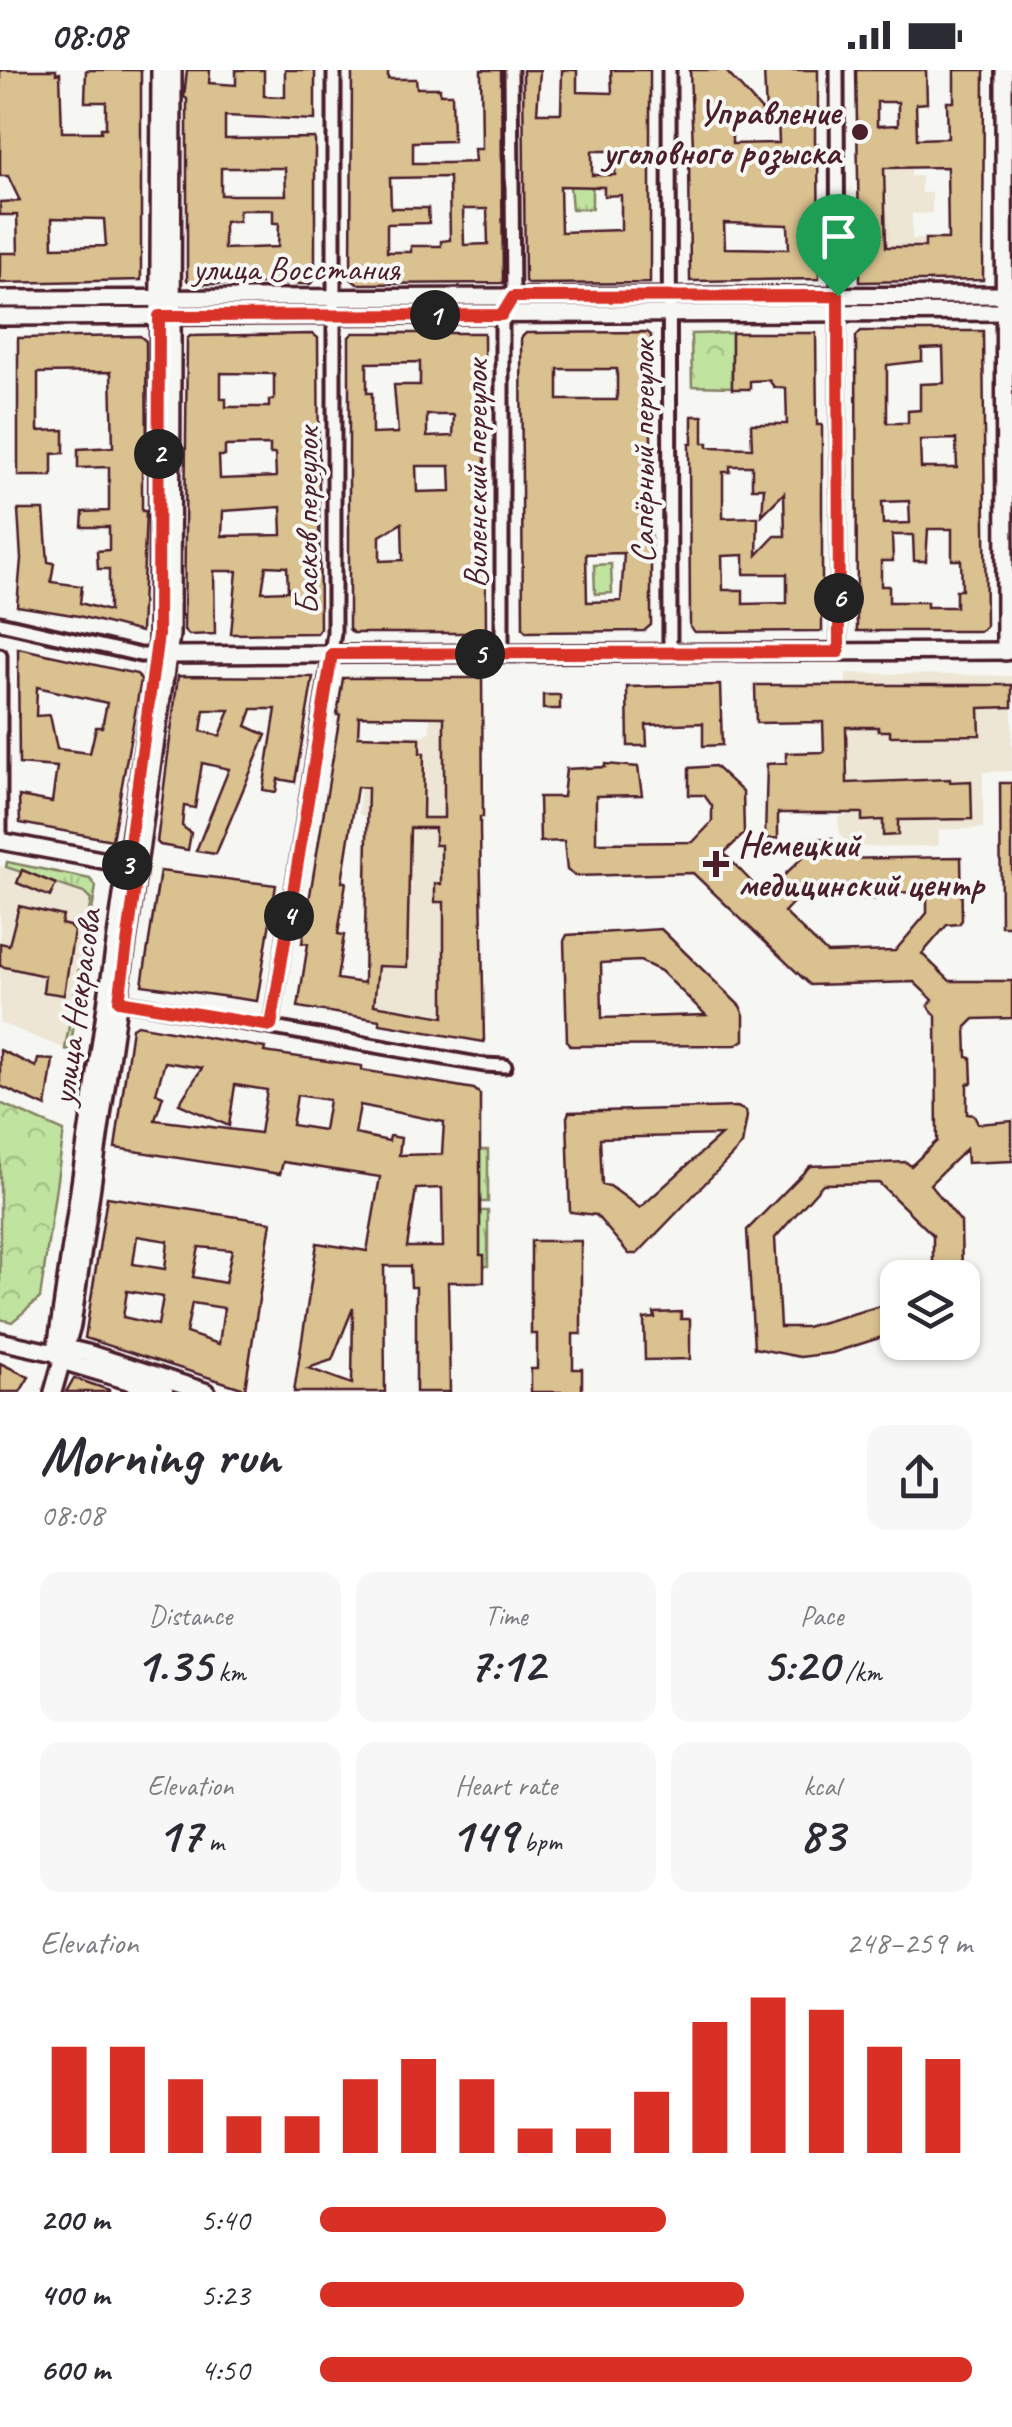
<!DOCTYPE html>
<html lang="en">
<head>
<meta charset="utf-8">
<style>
	body { margin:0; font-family:Caveat,sans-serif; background:#f7f7f7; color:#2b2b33; height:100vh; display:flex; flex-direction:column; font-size:38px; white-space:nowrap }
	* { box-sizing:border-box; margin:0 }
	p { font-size:32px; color:#7c7c81 }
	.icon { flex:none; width:55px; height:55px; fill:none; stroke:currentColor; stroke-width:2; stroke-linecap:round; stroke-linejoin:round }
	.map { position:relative; height:1322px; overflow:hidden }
	.sheet { display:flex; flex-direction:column; background:#fff; flex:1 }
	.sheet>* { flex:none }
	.tools { position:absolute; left:880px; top:1190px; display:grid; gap:20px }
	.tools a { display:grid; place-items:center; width:100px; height:100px; border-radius:20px; background:#fff; box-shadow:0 2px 8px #0004; font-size:50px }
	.pin { position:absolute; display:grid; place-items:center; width:85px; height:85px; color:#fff; margin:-102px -42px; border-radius:50% 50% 50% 0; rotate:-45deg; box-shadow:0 0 10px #0007 }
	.pin .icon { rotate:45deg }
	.km { position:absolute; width:50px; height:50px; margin:-25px; border-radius:50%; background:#222; color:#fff; font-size:28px; line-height:50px; text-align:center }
	.round { display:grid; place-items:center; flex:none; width:105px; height:105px; border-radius:20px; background:#f7f7f7 }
	.headline { display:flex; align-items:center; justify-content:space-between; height:170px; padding:0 40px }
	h1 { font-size:55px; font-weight:600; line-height:75px }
	.stats { display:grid; grid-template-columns:repeat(3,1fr); gap:15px; height:170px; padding:10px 40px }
	.stats div { display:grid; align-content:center; border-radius:20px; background:#f7f7f7; text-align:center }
	.stats b { font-size:50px; font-weight:600 }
	.stats small { font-size:28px; font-weight:400 }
	.stats p { font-size:28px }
	.chart { height:280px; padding:20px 40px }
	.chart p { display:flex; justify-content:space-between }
	.chart svg { width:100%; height:180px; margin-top:10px; stroke:#d93025; stroke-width:6 }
	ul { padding:0 40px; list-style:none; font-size:32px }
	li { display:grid; grid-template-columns:160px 120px 1fr; align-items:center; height:75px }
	li i { height:25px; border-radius:12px; background:#d93025 }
	.status { display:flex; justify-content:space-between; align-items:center; height:70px; padding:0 50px; background:#fff; direction:ltr }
	.status svg { height:28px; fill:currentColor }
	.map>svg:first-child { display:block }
	.built { fill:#eee6d5 }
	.grass { fill:url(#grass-tufts); stroke:#858265; stroke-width:2.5 }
	.forest { fill:url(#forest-firs); stroke:#858265; stroke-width:2.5 }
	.park { fill:url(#park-crowns); stroke:#858265; stroke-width:2.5 }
	.building { fill:#dac190; stroke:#4a1f2b; stroke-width:2.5; fill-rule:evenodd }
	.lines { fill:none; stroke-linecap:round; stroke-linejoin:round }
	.street-casing { stroke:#4a1f2b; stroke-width:19 }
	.secondary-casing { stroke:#4a1f2b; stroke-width:22 }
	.street { stroke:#f6f6f2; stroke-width:11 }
	.secondary { stroke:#f6f6f2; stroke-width:15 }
	.route-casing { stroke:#fff; stroke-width:20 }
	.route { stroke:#d93025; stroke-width:12 }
	.poi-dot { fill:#4a1f2b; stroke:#f6f6f2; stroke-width:4 }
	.labels { text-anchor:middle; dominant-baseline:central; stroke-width:8; stroke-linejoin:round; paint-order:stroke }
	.poi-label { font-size:35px; font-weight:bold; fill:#4a1f2b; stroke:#f6f6f2; text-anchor:end }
	.street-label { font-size:35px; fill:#4a1f2b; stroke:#f6f6f2 }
</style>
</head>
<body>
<div class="status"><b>08:08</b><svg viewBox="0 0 49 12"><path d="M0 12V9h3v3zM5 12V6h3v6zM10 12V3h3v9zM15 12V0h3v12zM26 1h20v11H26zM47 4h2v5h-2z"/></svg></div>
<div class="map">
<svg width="1012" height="1322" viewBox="0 0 1012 1322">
	<defs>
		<pattern id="grass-tufts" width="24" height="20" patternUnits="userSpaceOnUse" patternTransform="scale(2.5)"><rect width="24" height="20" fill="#c0e49f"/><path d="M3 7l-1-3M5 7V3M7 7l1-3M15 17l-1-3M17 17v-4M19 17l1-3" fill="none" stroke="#a6c389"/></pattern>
		<pattern id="forest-firs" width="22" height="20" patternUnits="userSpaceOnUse" patternTransform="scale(2.5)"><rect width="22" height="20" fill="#c0e49f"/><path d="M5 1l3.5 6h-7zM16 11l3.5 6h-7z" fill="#a6c389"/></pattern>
		<pattern id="park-crowns" width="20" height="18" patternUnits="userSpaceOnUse" patternTransform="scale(2.5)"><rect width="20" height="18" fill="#c0e49f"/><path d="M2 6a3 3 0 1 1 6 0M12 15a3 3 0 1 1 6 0" fill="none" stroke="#a6c389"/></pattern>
	</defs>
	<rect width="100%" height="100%" fill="#f6f6f2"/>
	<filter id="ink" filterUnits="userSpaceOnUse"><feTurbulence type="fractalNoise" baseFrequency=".01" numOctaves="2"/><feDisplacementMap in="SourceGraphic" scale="20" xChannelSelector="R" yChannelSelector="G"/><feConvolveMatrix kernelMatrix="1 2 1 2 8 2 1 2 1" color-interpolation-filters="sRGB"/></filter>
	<g filter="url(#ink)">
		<!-- built -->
		<g class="built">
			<path d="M860 76 911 97V106H921V123H932V143L912 144V169H925L926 211 860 212Z"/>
			<path d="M846 603 1012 606V701L983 702V758L939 760 938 776 851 777 839 764 838 747 847 746Z"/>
			<path d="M430 608H482L483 747 480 748 484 972 380 954 382 936 375 935V927L362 926 365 746 359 745 362 665H425L430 661Z"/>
			<path d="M0 796 84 823 91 830 65 979 0 953Z"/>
		</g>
		<!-- grass -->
		<g class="grass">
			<path d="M570 116 592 117V139H572Z"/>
			<path d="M7 792 90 809 96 816 70 980 65 979 91 830 84 823 6 797Z"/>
			<rect x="480" y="1080" width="8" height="52"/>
			<path d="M480 1141H488V1196H484V1186L480 1185Z"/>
		</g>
		<!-- forest -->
		<path class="forest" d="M611 494 612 523 595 524 594 495Z"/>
		<!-- park -->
		<g class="park">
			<path d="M732 263V317L692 316 691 264Z"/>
			<path d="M0 1033 64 1061 40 1228 12 1252 0 1249Z"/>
		</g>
		<!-- building -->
		<g class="building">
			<path d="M0 0H56V4L60 3 62 62H101V58H106V32H85L86 0H141V210L0 213V183H18L17 145H0V132L20 131 8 106H0ZM52 148 104 149 106 176 53 177Z"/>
			<path d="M187 0H210L209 13 236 15V0H264V26L285 27V0H315V50L225 46V69L315 68V210L310 214H192L187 210V29L184 27ZM221 98H285L286 125H221ZM239 140H273V153H279L278 177 224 179V152L239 151Z"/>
			<path d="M352 0H388V9H416L417 18H440V24H452L453 71 413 72V93H449L475 92 474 79H482L481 0H501L503 213 357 214 351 209ZM449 107 450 170 441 171V176H411V182H387V154L429 153 428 138H391L390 108ZM463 139H487L488 174 464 175Z"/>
			<path d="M523 0H540L537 43H561L562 0H577V22L612 23 611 0H650V213L528 214 525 211ZM592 81H615V105H592ZM560 116 604 117V126L621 125V160L561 162Z"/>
			<path d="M690 0H725L766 45 764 0H818V43H815V74H818L819 209 690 211 689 78H693ZM766 47H778L779 73 732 74V48ZM724 153 788 155 789 179 725 178Z"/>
			<path d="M856 0H926L927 33 916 34 917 69 948 68 947 32H954V0H984L983 210 860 212ZM877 32H898V55L877 56ZM947 97 948 169H925V177H886L884 98Z"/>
			<path d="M861 261H983L986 556 981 561H857L856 266ZM943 278 944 313 920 314V340L908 341V353H887V295L922 291V279ZM956 369 957 398H921L920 370ZM909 431 910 453 883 454 882 432ZM928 459H952V490H961L962 520H956V537H927V532H889V516H881V491H893L892 465H913L914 491H926Z"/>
			<path d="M647 262 651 265V555L644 561 526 562 523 559 521 268 526 263ZM558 299H617V330H558ZM624 483 621 531 587 532 586 484Z"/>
			<path d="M353 263H484L486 559 482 563H353L349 559V267ZM420 292V315H394L398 363 372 364V323H367V293ZM427 345H454L453 366 427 367ZM416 396H450L451 421 417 422ZM402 453 403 490 380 491V466Z"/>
			<path d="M732 263H816L817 355H822V561L695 562 690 557 689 374H692V346H703V373H708V377L752 378 751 354H787L786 318 774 317 769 310 750 311V319H732ZM730 396H752V418H764L762 445 784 423 785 466H775L757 485 758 447 723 448V402H730ZM744 485V504H787V533L743 534V520H723L722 486Z"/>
			<path d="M313 264 318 268 320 559 317 563 231 564 237 501H214L215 564 189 565 184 560 187 269 190 266ZM221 303 274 304V330H269V337H226V329H221ZM270 375V384H275L276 407 220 409 219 386H225V376ZM281 437 282 465 222 466 223 441ZM266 496 287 497 288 521 262 522Z"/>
			<path d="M140 266 146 271 147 395 142 396V441H146L141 562 79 546 17 536 21 489 18 440H44L48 492 54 493 51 512 82 516 80 533 109 541V499H98L97 481 109 480V457H82L83 442 109 441V397L78 398V379L113 377 111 302 38 303V361L64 360V383L52 384V406H18V268Z"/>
			<path d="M18 578 137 604 141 610 112 770 20 753 19 726 52 732 57 697 19 694ZM37 617 107 633 102 657H96L90 683 57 679 50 645 36 646Z"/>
			<path d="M178 606 313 607 295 712 278 709 276 722 263 720 276 639H252L246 656 266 665 216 784 196 781 229 699 202 693 195 738 184 736 182 756 191 763 188 780 160 775 157 772ZM204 640H230L220 666 201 661Z"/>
			<path d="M343 608H482L483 747H480V761L484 972 380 954V950L298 937 308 874 302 873 340 645H337ZM359 646 444 647V748H423L424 683H420V668L358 666ZM357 717 368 718 364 913 337 909 344 865 338 864 346 812H342ZM410 758H435V775H441V814H435V832H444V947L374 935 378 896 407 897Z"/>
			<path d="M720 615 722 675 703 676V653L646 655 647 676H628L627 617Z"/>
			<path d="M755 615H1012V637L979 638 980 665 890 666V661H878V657H846L847 713 950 709V712L971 711 972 749 898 750V765L883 766V750L862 751V743H778V768L765 769 767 694 786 693V683L824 682 823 652 756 653Z"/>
			<rect x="543" y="625" width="17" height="14"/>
			<path d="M605 694 638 697 642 725 596 726V773L693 772 712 752V736L704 725H689V698L715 696 743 722 744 764 724 783 764 825 803 787V769L832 768V789L961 787 962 850 959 854 947 855 922 884 950 911H1012V948L974 949 966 957 967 987 971 988 972 1013 967 1014V1044L974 1045 978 1054 1012 1051V1091L967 1093 966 1079 930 1114 961 1152 962 1208H933V1165L879 1113 823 1114 775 1168 780 1257H806L898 1231V1262L832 1283 800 1287 754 1278 747 1160 810 1096 906 1092 911 1096 937 1071 936 946 928 936 933 930 914 912 810 915 693 803 575 806 567 800 564 771 540 772 539 727H563L566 699 605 697ZM852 820V829H876V823L927 822V843L895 881 827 883 784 842 803 822Z"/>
			<path d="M1000 713H1012V856H1001Z"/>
			<path d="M22 800 56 814 50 827 17 813Z"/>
			<path d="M160 801 276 815 257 931 142 915Z"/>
			<path d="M19 836 63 846 61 854 69 856 74 861 64 925 43 922 45 906 0 896V873L9 875Z"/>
			<path d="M661 859 740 936 744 945V970L736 975 570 976 567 971 564 871 567 865ZM640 891 661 901 706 945 602 948 601 893Z"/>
			<path d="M137 955 265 978 264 982 362 996V1000L474 1019 480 1024V1185H484V1212H448L450 1322H416V1217H411L410 1196H384L385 1322H294L317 1173 367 1181 380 1107 283 1092 280 1104 115 1078 132 958ZM165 992 202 998 179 1034 229 1056 235 1015 267 1020 260 1063 155 1050 163 1026 156 1023ZM297 1025 329 1030 324 1060 292 1055ZM360 1035 444 1052 442 1084 399 1085 401 1068 390 1066 389 1071 355 1064ZM442 1118 443 1177H407L416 1119ZM353 1238 352 1314 308 1298 332 1290Z"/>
			<path d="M0 980 36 997 38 989 53 990 46 1037 0 1016Z"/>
			<path d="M737 1037 746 1041 747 1046 742 1075 637 1184H629L596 1145 570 1142 567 1047 569 1042ZM721 1065 640 1138 610 1116 602 1115 600 1068Z"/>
			<path d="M107 1127 271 1152 245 1319 85 1268ZM137 1166 168 1171 165 1199 133 1194ZM199 1177 232 1180 225 1213 193 1207ZM127 1221 163 1227 158 1255 123 1247ZM192 1233 224 1238 219 1274 186 1263Z"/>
			<path d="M531 1171H581V1264H573V1299H582V1322H531V1299H537V1264H531Z"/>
			<path d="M681 1242V1249H690V1289L645 1290 644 1249 655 1248 654 1243Z"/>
			<path d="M0 1293 29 1307 20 1322H0Z"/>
			<path d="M74 1308 109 1320V1322H66Z"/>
		</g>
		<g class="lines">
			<!-- street casing -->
			<g class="street-casing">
				<g id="street">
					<path d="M669 0 670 583"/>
					<path d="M837 0 839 582"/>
					<path d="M0 553 140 585H157"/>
					<path d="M502 584V245L513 227 511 0"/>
					<path d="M0 585V762"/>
					<path d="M115 930 484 995 505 996"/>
					<path d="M271 956 334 563V0"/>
				</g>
			</g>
			<!-- secondary casing -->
			<g class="secondary-casing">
				<g id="secondary">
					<path d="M1004 0 1005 582"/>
					<path d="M0 229 1012 225"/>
					<path d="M0 247 1012 242"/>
					<path d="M161 585 1012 581"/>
					<path d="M0 771 134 796"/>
					<path d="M0 1271 55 1283 66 1278 87 1283 207 1322"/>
					<path d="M56 1279 157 585 160 0"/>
					<path d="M58 1286 62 1291 165 1322"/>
					<path d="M53 1322 72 1255 171 565 173 0"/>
				</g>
			</g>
			<!-- street -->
			<use href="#street" class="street"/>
			<!-- secondary -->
			<use href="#secondary" class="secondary"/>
		</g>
	</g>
	<g class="lines" filter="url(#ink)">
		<!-- route casing -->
		<g class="route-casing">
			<path id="route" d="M838 226 839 582 332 584 271 956 119 931 138 796 127 794 158 565 159 246 502 245 513 227Z"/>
		</g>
		<!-- route -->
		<use href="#route" class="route"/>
	</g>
	<!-- markers -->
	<g class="poi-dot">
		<circle cx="860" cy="62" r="10"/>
		<path d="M711 779h10v10h10v10h-10v10h-10v-10h-10v-10h10z"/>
	</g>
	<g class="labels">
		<!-- poi labels -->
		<g class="poi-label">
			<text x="840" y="42">Управление<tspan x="840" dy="40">уголовного розыска</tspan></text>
			<text x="738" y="774" text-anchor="start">Немецкий<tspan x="738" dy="40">медицинский центр</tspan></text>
		</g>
		<!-- street labels -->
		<g class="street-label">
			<text x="296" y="198">улица Восстания</text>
			<text transform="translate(642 382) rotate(-90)">Сапёрный переулок</text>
			<text transform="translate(475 404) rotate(-90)">Виленский переулок</text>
			<text transform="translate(306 451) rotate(-90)">Басков переулок</text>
			<text transform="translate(76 937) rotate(-82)">улица Некрасова</text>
		</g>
	</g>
</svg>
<div class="tools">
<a><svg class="icon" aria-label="layers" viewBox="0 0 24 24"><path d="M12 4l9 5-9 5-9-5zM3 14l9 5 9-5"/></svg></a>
</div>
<div class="pin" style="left:838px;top:226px;background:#1e9e55"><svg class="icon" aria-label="arrive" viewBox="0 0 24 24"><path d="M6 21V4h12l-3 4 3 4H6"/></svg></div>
<b class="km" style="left:435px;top:245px">1</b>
<b class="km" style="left:159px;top:384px">2</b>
<b class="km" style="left:127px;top:795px">3</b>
<b class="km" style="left:289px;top:846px">4</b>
<b class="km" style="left:480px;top:584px">5</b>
<b class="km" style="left:839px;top:528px">6</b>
</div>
<section class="sheet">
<div class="headline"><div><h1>Morning run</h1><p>08:08</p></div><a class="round"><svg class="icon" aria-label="share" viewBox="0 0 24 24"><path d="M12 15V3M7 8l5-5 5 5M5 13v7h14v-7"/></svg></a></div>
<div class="stats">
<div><p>Distance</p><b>1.35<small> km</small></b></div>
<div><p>Time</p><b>7:12</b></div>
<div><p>Pace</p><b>5:20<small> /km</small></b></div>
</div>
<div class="stats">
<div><p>Elevation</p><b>17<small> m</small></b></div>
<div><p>Heart rate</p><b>149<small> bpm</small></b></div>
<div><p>kcal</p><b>83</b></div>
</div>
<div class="chart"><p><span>Elevation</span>248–259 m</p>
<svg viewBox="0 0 160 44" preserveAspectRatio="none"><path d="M5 44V18M15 44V18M25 44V26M35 44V35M45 44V35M55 44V26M65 44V21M75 44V26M85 44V38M95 44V38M105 44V29M115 44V12M125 44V6M135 44V9M145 44V18M155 44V21"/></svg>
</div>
<ul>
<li><b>200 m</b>5:40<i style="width:53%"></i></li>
<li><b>400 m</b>5:23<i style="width:65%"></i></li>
<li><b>600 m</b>4:50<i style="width:100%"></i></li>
</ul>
</section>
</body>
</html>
